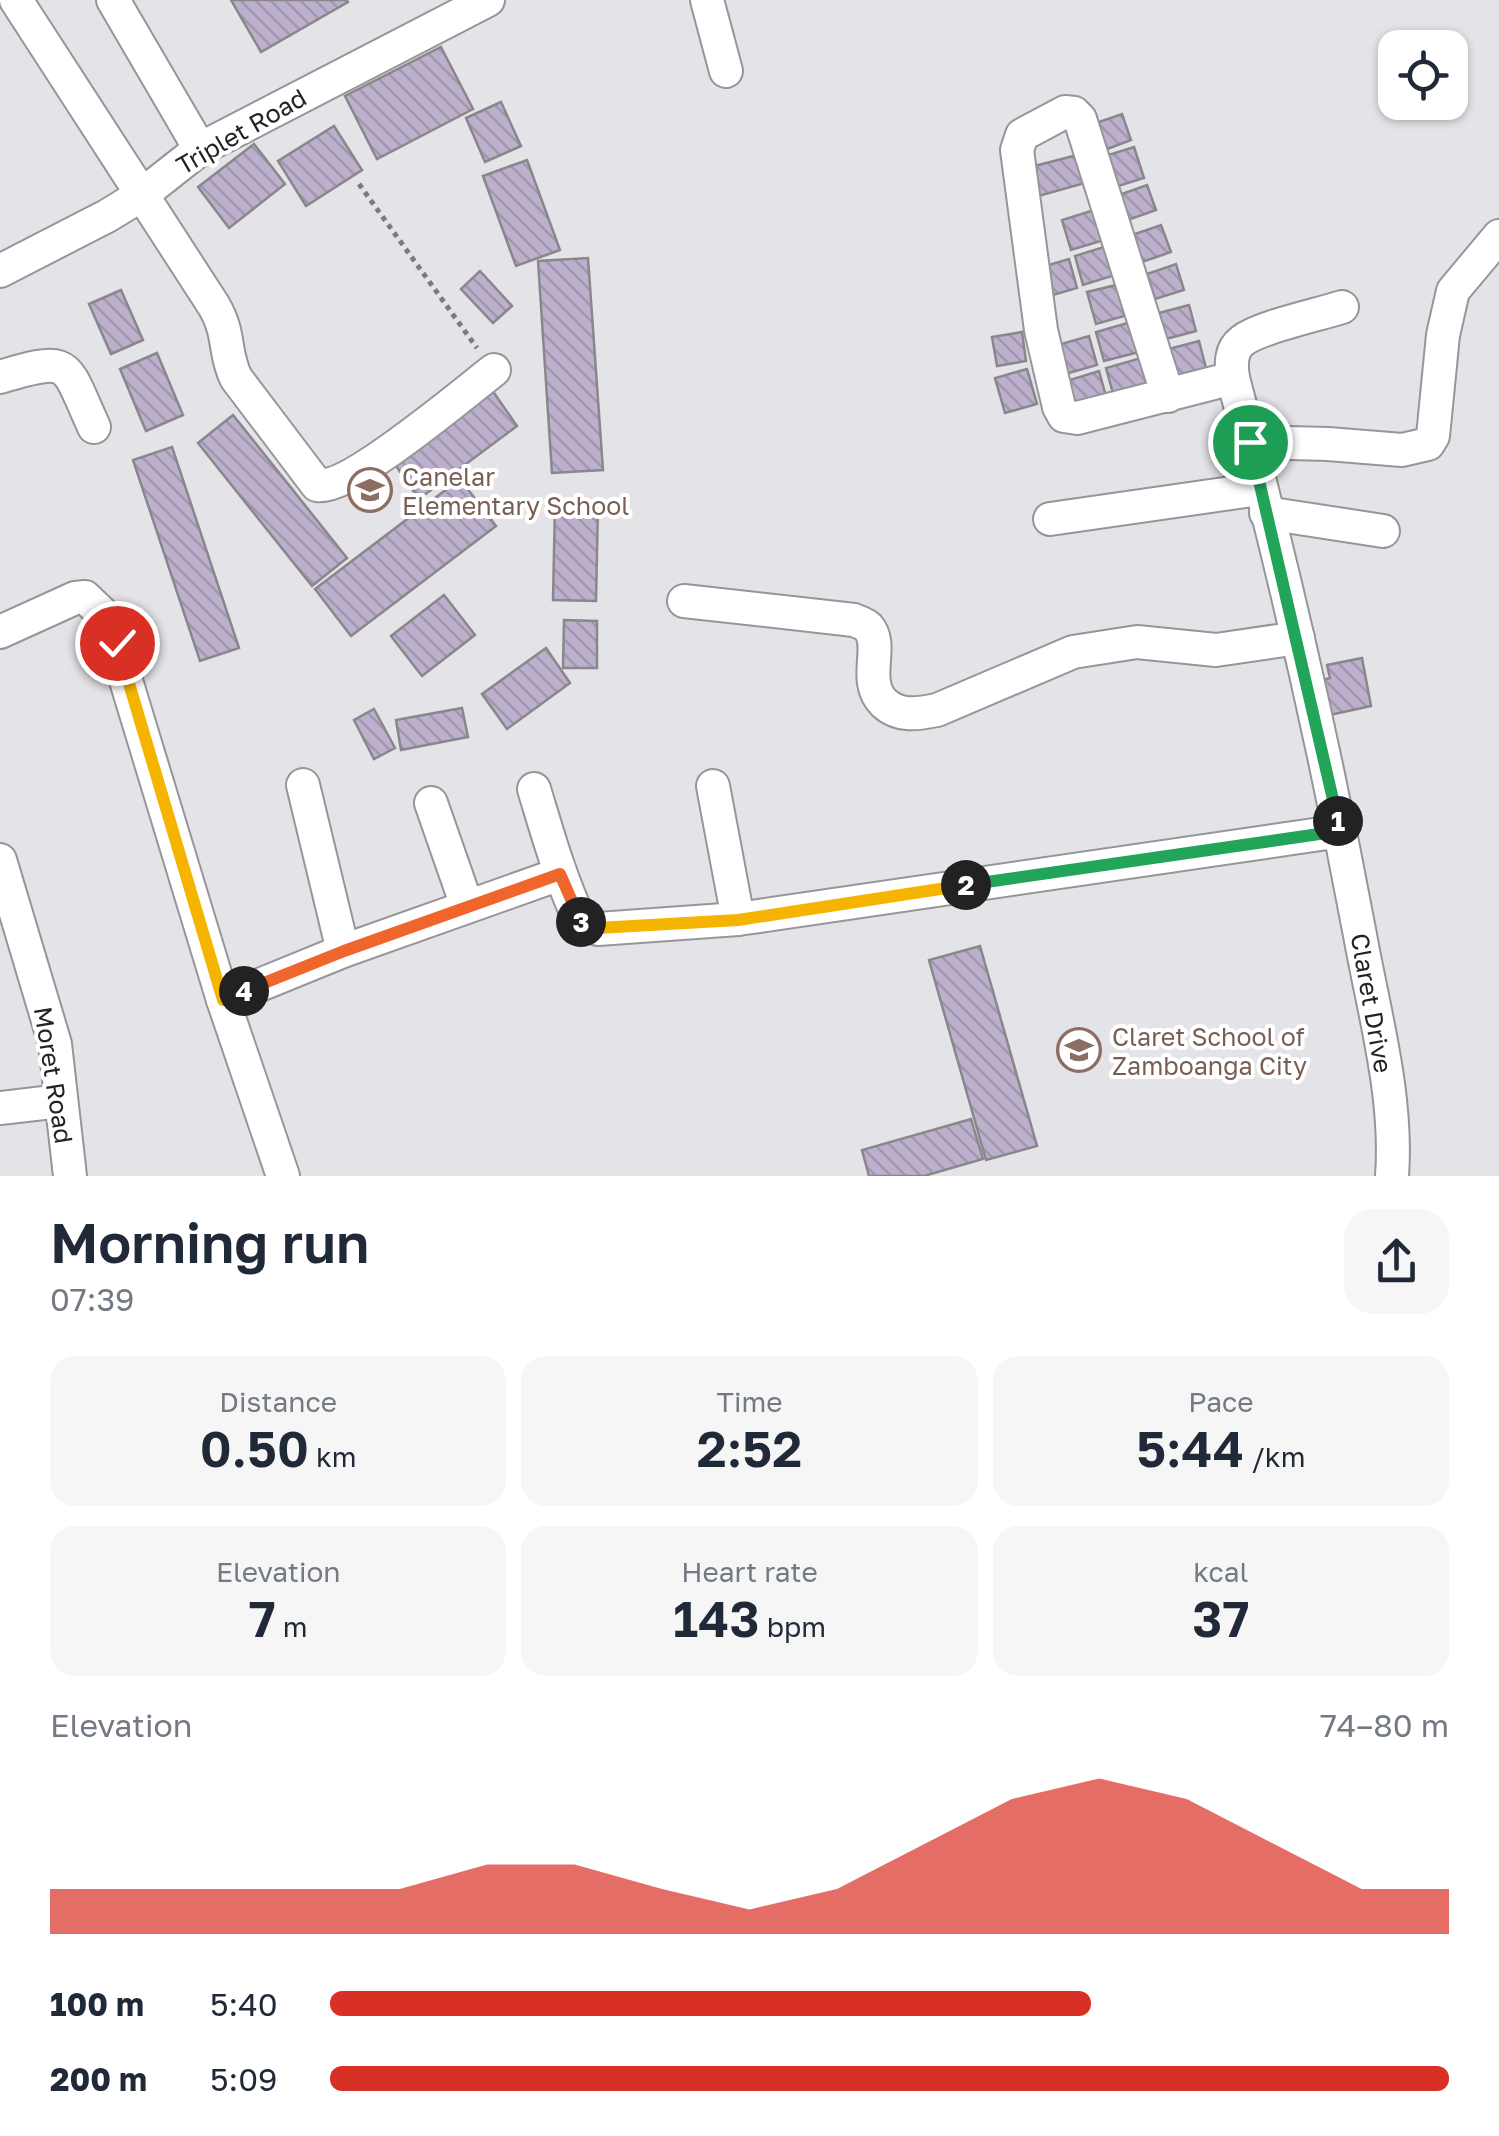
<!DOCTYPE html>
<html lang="en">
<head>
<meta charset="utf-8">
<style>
	body { margin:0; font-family:"Golos Text",sans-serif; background:#f6f6f7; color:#1f2937; height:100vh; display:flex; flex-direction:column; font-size:38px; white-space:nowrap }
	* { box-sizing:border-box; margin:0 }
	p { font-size:32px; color:#747a83 }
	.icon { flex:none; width:55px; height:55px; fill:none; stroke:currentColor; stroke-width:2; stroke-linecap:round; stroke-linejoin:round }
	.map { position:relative; height:1176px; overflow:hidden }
	.side { display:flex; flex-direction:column; background:#fff; flex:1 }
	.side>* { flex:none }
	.fabs { position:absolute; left:1378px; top:30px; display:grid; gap:20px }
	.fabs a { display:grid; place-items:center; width:90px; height:90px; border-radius:20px; background:#fff; box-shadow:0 2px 8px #0004; font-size:50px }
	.pin { position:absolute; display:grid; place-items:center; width:85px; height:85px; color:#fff; margin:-42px; border:5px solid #fff; border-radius:50%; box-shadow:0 2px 10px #0007 }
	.km { position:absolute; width:50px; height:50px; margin:-25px; border-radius:50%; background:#222; color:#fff; font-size:28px; line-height:50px; text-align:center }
	.round { display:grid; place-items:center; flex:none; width:105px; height:105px; border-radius:30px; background:#f6f6f7 }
	.head { display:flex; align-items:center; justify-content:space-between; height:170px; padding:0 50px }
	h1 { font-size:55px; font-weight:600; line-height:75px }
	.metrics { display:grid; grid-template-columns:repeat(3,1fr); gap:15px; height:170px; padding:10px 50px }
	.metrics div { display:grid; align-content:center; border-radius:25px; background:#f6f6f7; text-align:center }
	.metrics b { font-size:50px; font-weight:600 }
	.metrics small { font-size:28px; font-weight:400 }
	.metrics p { font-size:28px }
	.chart { height:280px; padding:20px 50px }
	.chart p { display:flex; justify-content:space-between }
	.chart svg { width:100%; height:180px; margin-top:10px; fill:#d93025; opacity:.7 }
	ul { padding:0 50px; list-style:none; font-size:32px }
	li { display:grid; grid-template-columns:160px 120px 1fr; align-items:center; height:75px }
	li i { height:25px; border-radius:12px; background:#d93025 }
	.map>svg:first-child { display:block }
	.building { fill:url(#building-back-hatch); stroke:#89878b; stroke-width:2.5 }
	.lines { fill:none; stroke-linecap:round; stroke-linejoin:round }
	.minor-casing { stroke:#96969a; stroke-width:36 }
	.path { stroke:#7b7b7e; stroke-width:5; stroke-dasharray:5 5; stroke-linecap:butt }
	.minor { stroke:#fff; stroke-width:32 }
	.split-1-casing { stroke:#fff; stroke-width:20 }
	.split-2-casing { stroke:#fff; stroke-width:20 }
	.split-3-casing { stroke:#fff; stroke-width:20 }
	.split-4-casing { stroke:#fff; stroke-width:20 }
	.split-5-casing { stroke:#fff; stroke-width:20 }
	.split-1 { stroke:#22a559; stroke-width:12 }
	.split-2 { stroke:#22a559; stroke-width:12 }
	.split-3 { stroke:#f5b400; stroke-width:12 }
	.split-4 { stroke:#f0652b; stroke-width:12 }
	.split-5 { stroke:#f5b400; stroke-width:12 }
	.labels { text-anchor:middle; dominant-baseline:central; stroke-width:8; stroke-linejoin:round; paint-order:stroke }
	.street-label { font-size:25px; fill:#232325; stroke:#fff }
	.education-label { font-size:25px; fill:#785e54; stroke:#fff; text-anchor:start }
</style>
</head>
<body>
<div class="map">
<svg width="1499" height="1176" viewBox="0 0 1499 1176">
	<defs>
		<pattern id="building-back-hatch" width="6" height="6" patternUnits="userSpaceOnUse" patternTransform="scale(2.5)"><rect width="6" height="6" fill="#bcb0cc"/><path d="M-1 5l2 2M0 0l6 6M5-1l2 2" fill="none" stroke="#a197af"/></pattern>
	</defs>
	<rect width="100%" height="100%" fill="#e4e4e8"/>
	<!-- building -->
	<g class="building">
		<path d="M231 0H347L348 2 261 52Z"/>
		<path d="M441 47 473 109 377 159 345 96Z"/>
		<path d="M501 102 521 146 485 162 466 118Z"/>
		<path d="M1122 114 1131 140 1102 151 1093 124Z"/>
		<path d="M334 126 362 170 306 206 278 161Z"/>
		<path d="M254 144 285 184 229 228 198 187Z"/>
		<path d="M1134 147 1144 178 1115 187 1105 156Z"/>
		<path d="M1077 155 1085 183 1035 197 1027 168Z"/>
		<path d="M527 160 560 250 516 266 483 176Z"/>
		<path d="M1147 185 1156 210 1128 220 1119 195Z"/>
		<path d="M1094 210 1104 240 1071 250 1062 220Z"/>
		<path d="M1161 225 1171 252 1142 262 1132 235Z"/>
		<path d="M1107 246 1115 275 1083 285 1075 256Z"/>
		<path d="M588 258 603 470 552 473 538 261Z"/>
		<path d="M1069 259 1077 288 1046 297 1038 268Z"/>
		<path d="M1176 264 1184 290 1155 299 1147 274Z"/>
		<path d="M480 271 512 306 493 323 461 289Z"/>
		<path d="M1120 284 1128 315 1096 324 1087 292Z"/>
		<path d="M121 290 143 340 111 354 89 304Z"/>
		<path d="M1189 305 1196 331 1166 339 1159 313Z"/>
		<path d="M1131 322 1139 352 1104 361 1096 332Z"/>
		<path d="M1022 332 1026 361 997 366 992 337Z"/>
		<path d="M1089 336 1097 365 1062 375 1054 346Z"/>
		<path d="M1199 341 1206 368 1176 376 1169 349Z"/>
		<path d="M157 353 183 415 146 431 120 369Z"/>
		<path d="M1141 358 1149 387 1114 397 1106 368Z"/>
		<path d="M1027 369 1037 404 1005 413 995 378Z"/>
		<path d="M1099 371 1107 400 1071 410 1063 382Z"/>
		<path d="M492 390 517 426 419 499 394 463Z"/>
		<path d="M233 415 347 558 312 586 198 443Z"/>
		<path d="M172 447 239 648 200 661 133 460Z"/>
		<path d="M460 479 496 526 351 636 315 589Z"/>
		<path d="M555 505 598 506 596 601 553 600Z"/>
		<path d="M444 595 475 635 422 676 391 636Z"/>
		<path d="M564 620 597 621V668H563Z"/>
		<path d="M546 648 570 683 507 729 482 694Z"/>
		<path d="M1362 658 1371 706 1325 716 1318 681 1330 678 1327 665Z"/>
		<path d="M462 708 468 737 401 750 396 720Z"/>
		<path d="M374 709 395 748 374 759 354 720Z"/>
		<path d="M980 946 1037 1146 986 1160 929 960Z"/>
		<path d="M971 1119 983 1159 924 1176H869L862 1150Z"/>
	</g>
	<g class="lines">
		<!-- minor casing -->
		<g class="minor-casing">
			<g id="minor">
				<path d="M16 0 214 306C231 335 223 351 236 378L317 485C349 491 463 394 494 370"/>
				<path d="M113 0 200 149"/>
				<path d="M707 0 726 71"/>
				<path d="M0 271 107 216 143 194 200 149 488 0"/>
				<path d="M1342 307C1318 315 1259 327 1242 341 1230 350 1231 365 1233 378 1282 562 1325 748 1360 935 1374 1013 1398 1096 1392 1176"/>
				<path d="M0 377C73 355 64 362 94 427"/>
				<path d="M1168 396 1080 119 1074 113 1065 112 1022 135 1017 150 1041 330 1059 407 1064 416 1077 418 1233 378"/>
				<path d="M1250 442 1328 444 1402 450 1428 444 1433 436 1443 335 1453 291 1499 236"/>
				<path d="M1266 513 1383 531"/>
				<path d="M1050 519 1259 489"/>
				<path d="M684 601 854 620C858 622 865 624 868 627 885 646 861 680 884 703 899 717 918 714 937 710L1073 652 1137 642 1216 650 1298 638"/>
				<path d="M0 632 75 598 85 597 107 618 223 1000 283 1176"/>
				<path d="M303 785 343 951"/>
				<path d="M713 786 738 919"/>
				<path d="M534 789C548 835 560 878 580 921L598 929 738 919 1341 831"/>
				<path d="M431 803 467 906"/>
				<path d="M0 860 55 1044 70 1176"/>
				<path d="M223 1000 343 951 560 874"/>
				<path d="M0 1108 61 1101"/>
			</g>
		</g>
		<!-- path -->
		<path class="path" d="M359 184 477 348"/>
		<!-- minor -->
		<use href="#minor" class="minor"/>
	</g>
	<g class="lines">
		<!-- split-1 casing -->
		<g class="split-1-casing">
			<path id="split-1" d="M1250 442 1338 821"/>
		</g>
		<!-- split-2 casing -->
		<g class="split-2-casing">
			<path id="split-2" d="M966 885 1340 831 1338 821"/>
		</g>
		<!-- split-3 casing -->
		<g class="split-3-casing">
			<path id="split-3" d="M581 922 598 928 738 920 966 885"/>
		</g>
		<!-- split-4 casing -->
		<g class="split-4-casing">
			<path id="split-4" d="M244 991 344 951 560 874 581 922"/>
		</g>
		<!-- split-5 casing -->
		<g class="split-5-casing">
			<path id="split-5" d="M117 643 223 1000 244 991"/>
		</g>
		<!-- split-1 -->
		<use href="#split-1" class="split-1"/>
		<!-- split-2 -->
		<use href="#split-2" class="split-2"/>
		<!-- split-3 -->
		<use href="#split-3" class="split-3"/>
		<!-- split-4 -->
		<use href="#split-4" class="split-4"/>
		<!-- split-5 -->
		<use href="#split-5" class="split-5"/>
	</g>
	<!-- icons -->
	<defs>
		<g id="school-ring" transform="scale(2.25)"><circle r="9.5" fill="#fff" stroke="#8d6e63" stroke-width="1.5"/><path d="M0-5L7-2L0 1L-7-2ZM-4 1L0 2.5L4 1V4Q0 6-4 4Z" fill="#8d6e63"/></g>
	</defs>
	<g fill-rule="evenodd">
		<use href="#school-ring" x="370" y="490"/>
		<use href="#school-ring" x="1079" y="1050"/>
	</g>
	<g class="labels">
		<!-- street labels -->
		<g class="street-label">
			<text transform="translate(241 131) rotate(-30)">Triplet Road</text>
			<text transform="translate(1372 1003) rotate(80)">Claret Drive</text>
			<text transform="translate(54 1075) rotate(81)">Moret Road</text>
		</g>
		<!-- education labels -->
		<g class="education-label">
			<text x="402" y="476">Canelar<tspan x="402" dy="29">Elementary School</tspan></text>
			<text x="1112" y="1036">Claret School of<tspan x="1112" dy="29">Zamboanga City</tspan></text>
		</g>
	</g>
</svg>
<div class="fabs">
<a><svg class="icon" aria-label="locate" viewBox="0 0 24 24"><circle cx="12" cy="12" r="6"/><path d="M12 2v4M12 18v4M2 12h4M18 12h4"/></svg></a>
</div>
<div class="pin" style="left:1250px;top:442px;background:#1e9e55"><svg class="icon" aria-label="arrive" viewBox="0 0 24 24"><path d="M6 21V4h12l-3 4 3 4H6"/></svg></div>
<div class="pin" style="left:117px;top:643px;background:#d93025"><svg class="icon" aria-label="check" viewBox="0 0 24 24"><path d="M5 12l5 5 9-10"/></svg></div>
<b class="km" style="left:1338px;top:821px">1</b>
<b class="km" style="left:966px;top:885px">2</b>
<b class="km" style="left:581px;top:922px">3</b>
<b class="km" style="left:244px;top:991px">4</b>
</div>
<section class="side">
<div class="head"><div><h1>Morning run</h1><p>07:39</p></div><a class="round"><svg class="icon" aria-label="share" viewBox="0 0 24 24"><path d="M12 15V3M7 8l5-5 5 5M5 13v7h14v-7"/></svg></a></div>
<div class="metrics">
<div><p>Distance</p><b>0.50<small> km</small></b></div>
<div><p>Time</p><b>2:52</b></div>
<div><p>Pace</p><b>5:44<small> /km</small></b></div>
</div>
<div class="metrics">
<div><p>Elevation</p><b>7<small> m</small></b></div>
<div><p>Heart rate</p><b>143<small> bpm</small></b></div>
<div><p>kcal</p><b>37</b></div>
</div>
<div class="chart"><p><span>Elevation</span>74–80 m</p>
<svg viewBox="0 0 160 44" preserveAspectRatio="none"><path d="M0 44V33L10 33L20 33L30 33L40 33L50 27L60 27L70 33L80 38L90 33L100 22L110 11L120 6L130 11L140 22L150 33L160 33V44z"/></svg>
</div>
<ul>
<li><b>100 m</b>5:40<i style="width:68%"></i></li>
<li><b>200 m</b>5:09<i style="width:100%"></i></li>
</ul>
</section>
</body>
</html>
